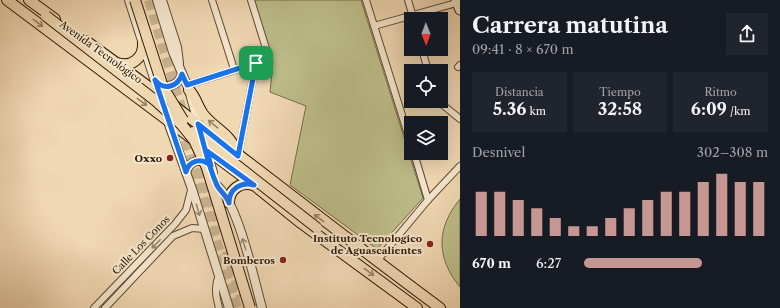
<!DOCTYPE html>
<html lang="es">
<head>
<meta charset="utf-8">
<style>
	body { margin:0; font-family:"Libre Caslon Text",serif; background:#20242c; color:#f1f3f6; height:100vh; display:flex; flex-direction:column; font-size:15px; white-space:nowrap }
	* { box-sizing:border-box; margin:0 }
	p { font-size:13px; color:#9ea1a6 }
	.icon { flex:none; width:22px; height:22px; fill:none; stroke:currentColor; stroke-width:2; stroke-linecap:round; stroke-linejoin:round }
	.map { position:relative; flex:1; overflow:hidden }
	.details { display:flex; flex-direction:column; background:#171b24; width:320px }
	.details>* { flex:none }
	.needle { width:26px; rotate:179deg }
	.buttons { position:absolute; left:404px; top:12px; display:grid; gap:8px }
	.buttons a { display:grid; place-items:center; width:44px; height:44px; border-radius:0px; background:#171b24; box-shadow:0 4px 16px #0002; font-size:20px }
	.pin { position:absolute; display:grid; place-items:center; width:34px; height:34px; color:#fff; margin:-17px; border-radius:8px; box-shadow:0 2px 6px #0006 }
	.round { display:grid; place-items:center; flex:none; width:42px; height:42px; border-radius:0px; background:#20242c }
	.headline { display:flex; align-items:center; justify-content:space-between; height:68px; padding:0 12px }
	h1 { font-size:22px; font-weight:700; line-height:30px }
	.metrics { display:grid; grid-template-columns:repeat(3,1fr); gap:6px; height:68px; padding:4px 12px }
	.metrics div { display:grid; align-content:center; border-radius:0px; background:#20242c; text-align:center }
	.metrics b { font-size:17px; font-weight:700 }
	.metrics small { font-size:11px; font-weight:400 }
	.metrics p { font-size:11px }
	.chart { height:112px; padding:8px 12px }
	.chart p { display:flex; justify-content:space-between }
	.chart svg { width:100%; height:72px; margin-top:4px; stroke:#c59692; stroke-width:6 }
	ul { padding:0 12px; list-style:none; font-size:13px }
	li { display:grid; grid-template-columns:64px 48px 1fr; align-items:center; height:30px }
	li i { height:10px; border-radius:5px; background:#c59692 }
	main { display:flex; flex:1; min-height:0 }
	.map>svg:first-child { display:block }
	.green { fill:#bdbe8a; stroke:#766c46 }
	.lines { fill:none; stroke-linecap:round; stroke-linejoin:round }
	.primary-tunnel { stroke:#c9b290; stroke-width:10; stroke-dasharray:10 5; stroke-linecap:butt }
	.minor-casing { stroke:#5f492f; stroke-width:8 }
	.tertiary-casing { stroke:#5f492f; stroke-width:10 }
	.secondary-casing { stroke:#2f1903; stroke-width:11 }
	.primary-casing { stroke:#2f1903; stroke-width:12 }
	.minor { stroke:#f5e6ce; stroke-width:6 }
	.tertiary { stroke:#f5e6ce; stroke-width:8 }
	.secondary { stroke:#f5e6ce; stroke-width:9 }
	.primary { stroke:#f0d8b3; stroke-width:10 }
	.primary-bridge-casing { stroke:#2f1903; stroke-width:12; stroke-linecap:butt }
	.primary-bridge { stroke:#f0d8b3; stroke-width:10 }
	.oneway { stroke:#998264 }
	.oneway2 { stroke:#9c8a73 }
	.route-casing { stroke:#fff; stroke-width:8 }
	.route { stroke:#1a73e8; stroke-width:5 }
	.poi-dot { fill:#8f2418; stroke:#f5e6ce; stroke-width:1.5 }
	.labels { text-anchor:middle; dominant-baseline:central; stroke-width:4; stroke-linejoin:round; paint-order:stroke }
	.street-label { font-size:10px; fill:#2f1903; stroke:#f5e6ce }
	.poi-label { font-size:10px; font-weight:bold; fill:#2f1903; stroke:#f5e6ce; text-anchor:end }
</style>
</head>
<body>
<main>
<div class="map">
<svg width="460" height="308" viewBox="0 0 460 308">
	<rect width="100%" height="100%" fill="#f0d8b3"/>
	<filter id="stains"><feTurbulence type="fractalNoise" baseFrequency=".005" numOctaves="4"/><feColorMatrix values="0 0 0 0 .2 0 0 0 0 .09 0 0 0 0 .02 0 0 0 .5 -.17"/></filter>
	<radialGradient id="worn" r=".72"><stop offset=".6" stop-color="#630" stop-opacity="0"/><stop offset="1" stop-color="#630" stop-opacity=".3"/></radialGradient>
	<!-- green -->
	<g class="green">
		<path d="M254 0H361L423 198 377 249 290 185 306 106 270 92 273 62Z"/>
		<path d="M460 199V287C436 258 436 228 460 199Z"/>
	</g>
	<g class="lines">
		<!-- primary-tunnel -->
		<g class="primary-tunnel">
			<path d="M149 0 184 117"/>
			<path d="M181 126 237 308"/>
			<path d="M196 154 221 232"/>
			<path d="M227 251 241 297"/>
		</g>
		<!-- minor casing -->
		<g class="minor-casing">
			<g id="minor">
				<path d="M163 0 178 47 180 63"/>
				<path d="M212 0 234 69"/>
				<path d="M366 0 411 144"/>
				<path d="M408 0 413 17"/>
				<path d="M374 26 460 2"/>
				<path d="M422 49 428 71"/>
				<path d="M458 67 460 65"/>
				<path d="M187 85 264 61 268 55 251 0"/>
				<path d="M438 101 460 119"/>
				<path d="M414 153 428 200"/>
				<path d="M238 156 256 63"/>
				<path d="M377 261 428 200 460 166"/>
				<path d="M219 275C214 287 216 296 219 308"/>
				<path d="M94 308 175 224 186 210 191 190"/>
				<path d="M105 308 173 236 192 228 204 229"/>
			</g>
		</g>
		<!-- tertiary casing -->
		<g class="tertiary-casing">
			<g id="tertiary">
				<path d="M129 0 160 97"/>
				<path d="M157 0 173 52 189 90 199 126"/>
				<path d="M158 83C168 89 179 85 182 74"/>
				<path d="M167 119 192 189 229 308"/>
				<path d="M205 147 213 172"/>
				<path d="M186 172C189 162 198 158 208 163"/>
				<path d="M216 185C238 201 254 280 262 308"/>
			</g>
		</g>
		<!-- secondary casing -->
		<g class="secondary-casing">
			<path id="secondary" d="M456 0 460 10"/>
		</g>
		<!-- primary casing -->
		<g class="primary-casing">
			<g id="primary">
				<path d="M7 0 254 185 301 223 417 308"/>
				<path d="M29 0 55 19"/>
				<path d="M86 41C206 127 321 220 440 308"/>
				<path d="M117 63C131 68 144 58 143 43"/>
				<path d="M189 90C196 97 197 106 203 114 214 129 233 134 236 154"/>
				<path d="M229 203C229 190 240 181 253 185"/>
			</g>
		</g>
		<!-- minor -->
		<use href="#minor" class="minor"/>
		<!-- tertiary -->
		<use href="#tertiary" class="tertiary"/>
		<!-- secondary -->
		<use href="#secondary" class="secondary"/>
		<!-- primary -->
		<use href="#primary" class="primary"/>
		<!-- primary-bridge casing -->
		<g class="primary-bridge-casing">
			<g id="primary-bridge">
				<path d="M135 0 163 87 183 120"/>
				<path d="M46 16 156 101 181 124 194 140 207 168 250 308"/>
				<path d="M194 132 317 228"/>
			</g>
		</g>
		<!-- primary-bridge -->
		<use href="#primary-bridge" class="primary-bridge"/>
	</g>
	<!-- one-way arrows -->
	<defs><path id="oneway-shaft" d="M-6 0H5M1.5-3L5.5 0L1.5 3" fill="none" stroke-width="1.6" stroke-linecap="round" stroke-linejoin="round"/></defs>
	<g class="oneway">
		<use href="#oneway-shaft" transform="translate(38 23) rotate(37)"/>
		<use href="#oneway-shaft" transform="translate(142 102) rotate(37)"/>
		<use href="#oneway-shaft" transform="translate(213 124) rotate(-140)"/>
		<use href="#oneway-shaft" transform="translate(319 218) rotate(-143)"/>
		<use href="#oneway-shaft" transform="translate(369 272) rotate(36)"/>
	</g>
	<g class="oneway2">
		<use href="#oneway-shaft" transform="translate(198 210) rotate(74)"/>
		<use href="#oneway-shaft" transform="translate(156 244) rotate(134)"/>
		<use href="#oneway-shaft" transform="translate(244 244) rotate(-107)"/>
	</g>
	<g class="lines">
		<!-- route casing -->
		<g class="route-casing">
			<path id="route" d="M256 63 187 85 182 74C178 87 164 91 155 80L186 172C189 160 202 157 211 166L207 151 254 185C241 181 229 189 229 203 226 194 218 190 216 183 208 165 204 143 198 124L238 156 256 63"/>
		</g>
		<!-- route -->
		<use href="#route" class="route"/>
	</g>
	<!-- markers -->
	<g class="poi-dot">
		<circle cx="170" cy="158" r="4"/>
		<circle cx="430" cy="244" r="4"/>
		<circle cx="283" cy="260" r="4"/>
	</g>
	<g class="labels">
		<!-- street labels -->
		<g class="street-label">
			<text transform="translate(101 52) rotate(36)">Avenida Tecnológico</text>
			<text transform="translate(141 245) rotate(-46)">Calle Los Conos</text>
		</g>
		<!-- poi labels -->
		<g class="poi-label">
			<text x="162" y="158">Oxxo</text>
			<text x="422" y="238">Instituto Tecnologico<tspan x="422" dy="12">de Aguascalientes</tspan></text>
			<text x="275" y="260">Bomberos</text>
		</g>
	</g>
	<rect width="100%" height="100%" filter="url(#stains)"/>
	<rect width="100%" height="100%" fill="url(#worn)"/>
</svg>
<div class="buttons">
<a><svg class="needle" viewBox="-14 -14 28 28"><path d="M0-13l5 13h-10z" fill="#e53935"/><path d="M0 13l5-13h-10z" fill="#9ea1a6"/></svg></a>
<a><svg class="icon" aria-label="locate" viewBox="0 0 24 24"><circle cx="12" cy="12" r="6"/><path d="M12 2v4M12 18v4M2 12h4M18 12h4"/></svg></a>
<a><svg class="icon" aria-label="layers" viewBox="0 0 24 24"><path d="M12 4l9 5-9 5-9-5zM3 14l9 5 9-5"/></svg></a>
</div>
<div class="pin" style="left:256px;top:63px;background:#1e9e55"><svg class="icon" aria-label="arrive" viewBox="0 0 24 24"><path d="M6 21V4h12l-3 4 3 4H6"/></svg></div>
</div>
<section class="details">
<div class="headline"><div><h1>Carrera matutina</h1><p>09:41 · 8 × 670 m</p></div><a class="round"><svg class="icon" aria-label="share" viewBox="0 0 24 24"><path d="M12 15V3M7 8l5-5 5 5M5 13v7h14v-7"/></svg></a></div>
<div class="metrics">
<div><p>Distancia</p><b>5.36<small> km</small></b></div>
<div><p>Tiempo</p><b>32:58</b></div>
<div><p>Ritmo</p><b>6:09<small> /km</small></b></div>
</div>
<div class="chart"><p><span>Desnivel</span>302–308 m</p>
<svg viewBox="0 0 160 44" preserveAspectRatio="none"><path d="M5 44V17M15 44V17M25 44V22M35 44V27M45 44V33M55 44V38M65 44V38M75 44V33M85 44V27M95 44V22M105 44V17M115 44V17M125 44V11M135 44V6M145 44V11M155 44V11"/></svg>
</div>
<ul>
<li><b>670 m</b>6:27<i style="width:64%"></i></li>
</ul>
</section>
</main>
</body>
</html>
